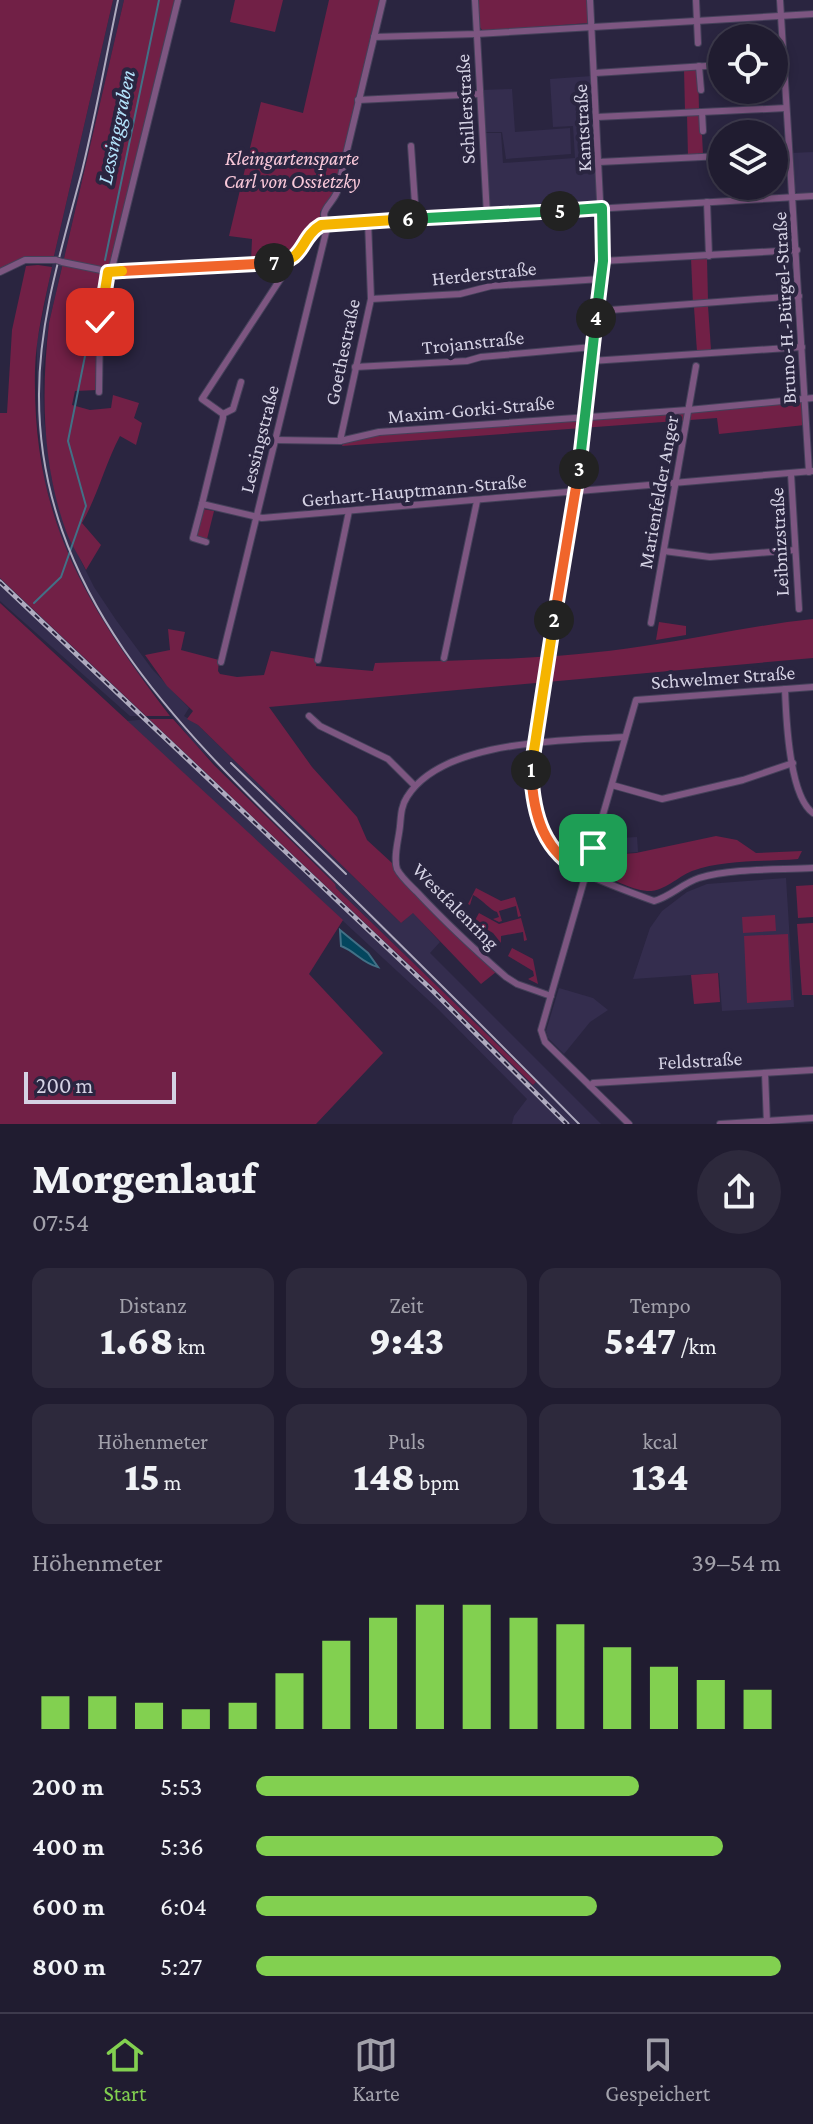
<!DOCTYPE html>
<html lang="de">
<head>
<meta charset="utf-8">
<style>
	body { margin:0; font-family:"Crimson Pro",serif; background:#2d293c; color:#f1f3f6; height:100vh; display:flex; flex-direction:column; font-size:30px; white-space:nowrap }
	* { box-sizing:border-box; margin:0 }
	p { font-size:26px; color:#a2a1ab }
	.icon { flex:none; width:44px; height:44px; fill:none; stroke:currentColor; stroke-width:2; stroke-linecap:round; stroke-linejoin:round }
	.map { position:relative; height:1124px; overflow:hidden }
	.details { display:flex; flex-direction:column; background:#201c30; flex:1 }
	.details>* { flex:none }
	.buttons { position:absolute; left:708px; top:24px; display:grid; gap:16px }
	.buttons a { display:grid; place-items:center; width:80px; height:80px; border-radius:50%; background:#201c30; box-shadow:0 4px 12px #0003,0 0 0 2px #3d3a4c; font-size:40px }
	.scale { position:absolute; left:24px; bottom:20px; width:152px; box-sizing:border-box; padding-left:8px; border:4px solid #d5d2e4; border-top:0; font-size:22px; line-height:28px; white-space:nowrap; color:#d5d2e4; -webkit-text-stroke:6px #2a2540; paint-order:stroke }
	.pin { position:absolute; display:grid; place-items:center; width:68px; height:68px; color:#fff; margin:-34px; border-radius:16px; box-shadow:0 4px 12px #0006 }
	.km { position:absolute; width:40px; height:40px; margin:-20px; border-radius:50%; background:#222; color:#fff; font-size:22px; line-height:40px; text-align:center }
	.round { display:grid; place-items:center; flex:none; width:84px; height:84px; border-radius:42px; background:#2d293c }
	.headline { display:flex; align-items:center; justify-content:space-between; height:136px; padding:0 32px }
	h1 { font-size:44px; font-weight:800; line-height:60px }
	.metrics { display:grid; grid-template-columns:repeat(3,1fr); gap:12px; height:136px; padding:8px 32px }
	.metrics div { display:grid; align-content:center; border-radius:16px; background:#2d293c; text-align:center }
	.metrics b { font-size:40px; font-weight:800 }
	.metrics small { font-size:22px; font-weight:400 }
	.metrics p { font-size:22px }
	.chart { height:224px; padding:16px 32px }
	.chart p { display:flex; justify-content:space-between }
	.chart svg { width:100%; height:144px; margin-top:8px; stroke:#82d050; stroke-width:6 }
	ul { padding:0 32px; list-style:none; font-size:26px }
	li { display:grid; grid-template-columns:128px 96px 1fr; align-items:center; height:60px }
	li i { height:20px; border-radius:10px; background:#82d050 }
	.tabs { display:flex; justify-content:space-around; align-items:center; height:112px; border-top:2px solid #3d3a4c; background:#201c30; font-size:22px; color:#a2a1ab }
	.tabs a { display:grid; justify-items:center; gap:4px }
	.tabs .selected { color:#82d050 }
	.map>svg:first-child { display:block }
	.built { fill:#342d4e }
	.green { fill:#712046 }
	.water { fill:#03465e; stroke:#427086; stroke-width:2 }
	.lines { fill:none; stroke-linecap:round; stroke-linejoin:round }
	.stream { stroke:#427086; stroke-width:2 }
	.minor-casing { stroke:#45415a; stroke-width:8 }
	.minor { stroke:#7d5681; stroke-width:6 }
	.tram { stroke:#aeaabe; stroke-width:2 }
	.rail-casing { stroke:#aeaabe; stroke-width:5 }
	.rail { stroke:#2a2540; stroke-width:2; stroke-dasharray:6; stroke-linecap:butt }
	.minor-bridge-casing { stroke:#45415a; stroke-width:8; stroke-linecap:butt }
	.minor-bridge { stroke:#7d5681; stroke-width:6 }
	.split-1-casing { stroke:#fff; stroke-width:16 }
	.split-2-casing { stroke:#fff; stroke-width:16 }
	.split-3-casing { stroke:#fff; stroke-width:16 }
	.split-4-casing { stroke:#fff; stroke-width:16 }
	.split-5-casing { stroke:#fff; stroke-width:16 }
	.split-6-casing { stroke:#fff; stroke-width:16 }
	.split-7-casing { stroke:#fff; stroke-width:16 }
	.split-8-casing { stroke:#fff; stroke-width:16 }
	.split-9-casing { stroke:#fff; stroke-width:16 }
	.split-1 { stroke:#f0652b; stroke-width:10 }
	.split-2 { stroke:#f5b400; stroke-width:10 }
	.split-3 { stroke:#f0652b; stroke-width:10 }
	.split-4 { stroke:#22a559; stroke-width:10 }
	.split-5 { stroke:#22a559; stroke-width:10 }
	.split-6 { stroke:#22a559; stroke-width:10 }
	.split-7 { stroke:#f5b400; stroke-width:10 }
	.split-8 { stroke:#f0652b; stroke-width:10 }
	.split-9 { stroke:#f5b400; stroke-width:10 }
	.labels { text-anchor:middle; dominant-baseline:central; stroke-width:8; stroke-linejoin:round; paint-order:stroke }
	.street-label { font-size:20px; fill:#d5d2e4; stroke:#2a2540 }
	.park-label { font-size:20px; font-style:italic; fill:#f9c8d9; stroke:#2a2540 }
	.water-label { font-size:22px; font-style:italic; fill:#b4e4fc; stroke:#2a2540 }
</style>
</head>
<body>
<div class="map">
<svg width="813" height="1124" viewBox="0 0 813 1124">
	<rect width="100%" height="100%" fill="#2a2540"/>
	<!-- built -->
	<g class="built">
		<path d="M113 0H124L49 323 43 370 44 418 52 480 67 533 94 587 116 620 152 669 189 708 184 716 198 725 401 923 413 912 440 942 430 953 601 1124H512L514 1116 527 1099 438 1009 127 721 149 719 164 732 533 1085 536 1082 335 887V884L193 742 128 661 92 604 74 570 60 535 44 481 37 420V342L54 256Z"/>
		<path d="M592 76 599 204 489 211 484 133H501L503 163 575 158 573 126 553 127 550 79Z"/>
		<path d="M512 89 515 132 570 128 571 154 506 159 502 132H484L481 90Z"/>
		<path d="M813 152V194H797L792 179 791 153Z"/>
		<path d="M0 578 146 716H130L0 601Z"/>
		<path d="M637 837 638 852 603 855 602 839Z"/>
		<path d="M786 878 794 1007 722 1011 719 973 633 979 650 928 662 911 687 892 707 884Z"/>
		<path d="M559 988 593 998 608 1010 590 1022 564 1054 548 1038 546 1031Z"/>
	</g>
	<!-- green -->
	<g class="green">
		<path d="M0 0H113L54 256 26 257 0 269Z"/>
		<path d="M124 0H176L111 266 106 269 98 390 75 391 72 405 90 410 111 408 113 395 139 403 134 418 142 423 136 445 120 436C105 464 98 495 82 523L101 545 86 570C80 557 71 545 66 531 42 465 41 392 49 323Z"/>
		<path d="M235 0H283L275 32 230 22Z"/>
		<path d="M329 0H382L334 192 320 212 321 221C306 229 302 254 285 259 275 262 262 261 251 262L252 239 229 236 261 102 303 113Z"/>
		<path d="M478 0H588L589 23 483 31 479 26Z"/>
		<path d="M684 68 698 69 699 110 685 111Z"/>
		<path d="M698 113 701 116 703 154 688 157 687 114Z"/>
		<path d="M691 258 707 259 708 301 693 304Z"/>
		<path d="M38 265 52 267C45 301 36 335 35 370 32 517 84 603 170 716H146L0 578V413H7L12 330 26 266Z"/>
		<path d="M708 306 711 350 697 352 694 307Z"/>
		<path d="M803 402 805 425 719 434 717 418 342 446 344 442 380 434Z"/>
		<path d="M203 509 214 511 207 539 196 536Z"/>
		<path d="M0 603 343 920 309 974 383 1053 316 1124H0Z"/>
		<path d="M813 619V658L269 707 312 767 357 817 367 840 392 863 397 876 496 972 481 984 413 913 401 923 198 725 187 719 193 711 167 686 145 655 170 650 168 629 185 632 181 650 219 660 218 671 220 674 237 677 264 675 271 651 317 659 316 666 373 671 375 663C465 660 555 660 644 646 701 638 755 625 813 619Z"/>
		<path d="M659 622 686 626V635L656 640Z"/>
		<path d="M149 719H173L214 765 335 884 336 888 536 1082 533 1085 435 989Z"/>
		<path d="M716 836 737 840 756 853 802 851 798 859C764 862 725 859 692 871 677 877 664 892 647 891 630 890 610 877 594 871L592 866 595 856 636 853Z"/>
		<path d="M813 885V917L798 918 796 886Z"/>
		<path d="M476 888 501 901 515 897 521 916 518 917 516 906 499 911 502 921 499 922 493 919 499 917 497 912C490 910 483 900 473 895L470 905 468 904Z"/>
		<path d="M479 913 499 924 521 918 527 940 524 941 523 932 501 936V943L493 933 474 922Z"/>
		<path d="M775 915 776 931 743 933 742 917Z"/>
		<path d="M813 923V995H802L797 924Z"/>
		<path d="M788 934 791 1000 747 1003 744 936Z"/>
		<path d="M512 948 533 959 538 984 528 979 534 976 533 971 508 956Z"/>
		<path d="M718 973 720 1002 694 1004 691 975Z"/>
	</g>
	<!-- water -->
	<path class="water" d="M340 930 368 953 378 967C362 963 355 951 341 946Z"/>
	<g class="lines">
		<!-- stream -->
		<g class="stream">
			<path d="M105 260 159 0"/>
			<path d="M34 603 61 577 86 506 68 441 99 286"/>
		</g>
		<!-- minor casing -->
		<g class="minor-casing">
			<g id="minor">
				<path d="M475 0 487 215"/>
				<path d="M590 0 603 261 576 492 533 743C524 854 560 867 654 901 670 897 683 883 699 878 732 868 778 870 813 868"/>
				<path d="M696 0 698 43"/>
				<path d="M780 0 809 472"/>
				<path d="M374 37 476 34 813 14"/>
				<path d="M699 66 701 90"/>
				<path d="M595 73 722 65"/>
				<path d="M358 100 480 94"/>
				<path d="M702 112 703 131"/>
				<path d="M597 117 786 108"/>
				<path d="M411 146 416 218"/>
				<path d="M774 153 788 152"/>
				<path d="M599 162 722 156"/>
				<path d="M707 202 709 256"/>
				<path d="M328 224C317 211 332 205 337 192L383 0"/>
				<path d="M603 261 797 250"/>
				<path d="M62 262 111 272 286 262C302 253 306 234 321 225L813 196"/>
				<path d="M0 272 25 260H56"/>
				<path d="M111 272 178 0"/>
				<path d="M371 299 460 294 491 286 601 279"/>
				<path d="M597 311 799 296"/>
				<path d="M591 361 802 347"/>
				<path d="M355 367 467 361 481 357 593 347"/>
				<path d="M99 392 100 322 108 272"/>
				<path d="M223 414 233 409 241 382"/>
				<path d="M275 440 340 441 379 432 688 410 813 398"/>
				<path d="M340 441 371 299 368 221"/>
				<path d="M791 474 799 609"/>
				<path d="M202 504 223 418V414L202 399 285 272 286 262"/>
				<path d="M206 542 193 538 202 504 262 518 813 471"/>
				<path d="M664 551 710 557 795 550"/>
				<path d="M651 623 696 366"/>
				<path d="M444 658 477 501"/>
				<path d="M318 660 349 511"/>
				<path d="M221 662 328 224"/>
				<path d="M785 689C786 717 789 796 813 813"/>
				<path d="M309 716 320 726 388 759 415 786"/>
				<path d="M612 785 662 799 743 780 793 763"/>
				<path d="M551 996 517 984 506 977C475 950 445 922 417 892 410 885 401 877 397 869 393 857 399 838 400 826 401 816 401 806 407 797 443 739 565 741 625 737"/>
				<path d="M765 1073 767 1124"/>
				<path d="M590 1086 593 1083 813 1070"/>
				<path d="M629 1124 545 1042 541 1030 636 700 813 687"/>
				<path d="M720 1124 813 1118"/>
			</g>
		</g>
		<!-- minor -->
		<use href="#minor" class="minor"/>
		<!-- tram -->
		<g class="tram">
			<path d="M118 0C106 57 96 114 82 171 63 244 39 318 39 394 38 608 202 749 342 887 422 966 501 1044 579 1124"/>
			<path d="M231 763 346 874"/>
		</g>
		<!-- rail casing -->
		<g class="rail-casing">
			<path id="rail" d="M0 582 433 991 567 1124"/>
		</g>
		<!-- rail -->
		<use href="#rail" class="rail"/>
		<!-- minor-bridge casing -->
		<g class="minor-bridge-casing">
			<path id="minor-bridge" d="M56 260 62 262"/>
		</g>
		<!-- minor-bridge -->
		<use href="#minor-bridge" class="minor-bridge"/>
	</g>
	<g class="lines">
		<!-- split-1 casing -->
		<g class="split-1-casing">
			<path id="split-1" d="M531 770C533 815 543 853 586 874L593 848"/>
		</g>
		<!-- split-2 casing -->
		<g class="split-2-casing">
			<path id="split-2" d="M531 770 554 620"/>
		</g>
		<!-- split-3 casing -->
		<g class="split-3-casing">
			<path id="split-3" d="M554 620 579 469"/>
		</g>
		<!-- split-4 casing -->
		<g class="split-4-casing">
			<path id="split-4" d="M579 469 596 318"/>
		</g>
		<!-- split-5 casing -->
		<g class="split-5-casing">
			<path id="split-5" d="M560 211 602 208 603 261 596 318"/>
		</g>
		<!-- split-6 casing -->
		<g class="split-6-casing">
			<path id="split-6" d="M408 219 560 211"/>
		</g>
		<!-- split-7 casing -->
		<g class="split-7-casing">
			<path id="split-7" d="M274 263C306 261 299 238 321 225L408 219"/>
		</g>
		<!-- split-8 casing -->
		<g class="split-8-casing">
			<path id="split-8" d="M122 271 274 263"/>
		</g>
		<!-- split-9 casing -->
		<g class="split-9-casing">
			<path id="split-9" d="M100 322 108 272 122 271"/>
		</g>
		<!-- split-1 -->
		<use href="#split-1" class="split-1"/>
		<!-- split-2 -->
		<use href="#split-2" class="split-2"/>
		<!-- split-3 -->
		<use href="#split-3" class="split-3"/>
		<!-- split-4 -->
		<use href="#split-4" class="split-4"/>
		<!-- split-5 -->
		<use href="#split-5" class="split-5"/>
		<!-- split-6 -->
		<use href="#split-6" class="split-6"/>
		<!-- split-7 -->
		<use href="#split-7" class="split-7"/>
		<!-- split-8 -->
		<use href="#split-8" class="split-8"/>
		<!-- split-9 -->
		<use href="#split-9" class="split-9"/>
	</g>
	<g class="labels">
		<!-- street labels -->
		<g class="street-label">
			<text transform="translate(465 109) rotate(-93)">Schillerstraße</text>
			<text transform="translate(582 128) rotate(-93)">Kantstraße</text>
			<text transform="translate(484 273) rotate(-6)">Herderstraße</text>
			<text transform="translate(784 308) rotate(-93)">Bruno-H.-Bürgel-Straße</text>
			<text transform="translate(473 342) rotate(-6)">Trojanstraße</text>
			<text transform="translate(342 352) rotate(-78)">Goethestraße</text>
			<text transform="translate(471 409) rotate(-5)">Maxim-Gorki-Straße</text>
			<text transform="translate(259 439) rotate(-76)">Lessingstraße</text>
			<text transform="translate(414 490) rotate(-5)">Gerhart-Hauptmann-Straße</text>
			<text transform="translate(658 492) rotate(-80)">Marienfelder Anger</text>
			<text transform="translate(779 542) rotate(-93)">Leibnizstraße</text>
			<text transform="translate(723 677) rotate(-4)">Schwelmer Straße</text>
			<text transform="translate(456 906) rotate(45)">Westfalenring</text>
			<text transform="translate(700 1060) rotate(-3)">Feldstraße</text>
		</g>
		<!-- park labels -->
		<g class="park-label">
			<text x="292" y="158">Kleingartensparte<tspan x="292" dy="23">Carl von Ossietzky</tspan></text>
		</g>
		<!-- water labels -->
		<g class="water-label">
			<text transform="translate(116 127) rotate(-78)">Lessinggraben</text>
		</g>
	</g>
</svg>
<div class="buttons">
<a><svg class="icon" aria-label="locate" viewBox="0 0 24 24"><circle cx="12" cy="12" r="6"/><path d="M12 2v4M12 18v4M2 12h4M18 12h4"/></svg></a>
<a><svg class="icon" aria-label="layers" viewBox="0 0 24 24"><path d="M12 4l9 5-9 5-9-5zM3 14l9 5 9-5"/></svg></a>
</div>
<div class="scale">200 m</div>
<div class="pin" style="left:593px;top:848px;background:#1e9e55"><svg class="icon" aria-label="arrive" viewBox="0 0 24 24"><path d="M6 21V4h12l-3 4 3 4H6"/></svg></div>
<div class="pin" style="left:100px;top:322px;background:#d93025"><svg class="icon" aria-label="check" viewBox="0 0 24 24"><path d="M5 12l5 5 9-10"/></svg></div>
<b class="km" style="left:531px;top:770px">1</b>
<b class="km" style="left:554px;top:620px">2</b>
<b class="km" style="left:579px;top:469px">3</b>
<b class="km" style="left:596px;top:318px">4</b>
<b class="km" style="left:560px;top:211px">5</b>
<b class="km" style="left:408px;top:219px">6</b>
<b class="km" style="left:274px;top:263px">7</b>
</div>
<section class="details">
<div class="headline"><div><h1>Morgenlauf</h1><p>07:54</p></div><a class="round"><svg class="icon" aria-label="share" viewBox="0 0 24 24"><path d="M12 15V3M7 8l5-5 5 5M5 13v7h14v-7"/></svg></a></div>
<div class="metrics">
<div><p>Distanz</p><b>1.68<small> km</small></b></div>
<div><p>Zeit</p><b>9:43</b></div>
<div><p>Tempo</p><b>5:47<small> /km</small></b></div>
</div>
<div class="metrics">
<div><p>Höhenmeter</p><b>15<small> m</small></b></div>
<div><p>Puls</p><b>148<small> bpm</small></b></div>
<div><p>kcal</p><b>134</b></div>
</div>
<div class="chart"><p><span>Höhenmeter</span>39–54 m</p>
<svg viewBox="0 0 160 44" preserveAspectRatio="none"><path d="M5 44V34M15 44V34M25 44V36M35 44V38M45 44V36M55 44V27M65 44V17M75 44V10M85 44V6M95 44V6M105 44V10M115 44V12M125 44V19M135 44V25M145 44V29M155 44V32"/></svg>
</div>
<ul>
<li><b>200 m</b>5:53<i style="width:73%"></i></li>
<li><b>400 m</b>5:36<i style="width:89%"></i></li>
<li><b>600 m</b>6:04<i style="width:65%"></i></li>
<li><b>800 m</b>5:27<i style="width:100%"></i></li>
</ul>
</section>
<nav class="tabs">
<a class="selected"><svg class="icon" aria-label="home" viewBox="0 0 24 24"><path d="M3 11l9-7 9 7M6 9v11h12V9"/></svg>Start</a>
<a><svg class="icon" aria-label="map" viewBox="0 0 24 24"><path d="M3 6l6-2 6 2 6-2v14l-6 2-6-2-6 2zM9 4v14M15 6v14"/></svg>Karte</a>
<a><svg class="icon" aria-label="saved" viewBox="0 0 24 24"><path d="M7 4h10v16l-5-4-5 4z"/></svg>Gespeichert</a>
</nav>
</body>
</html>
